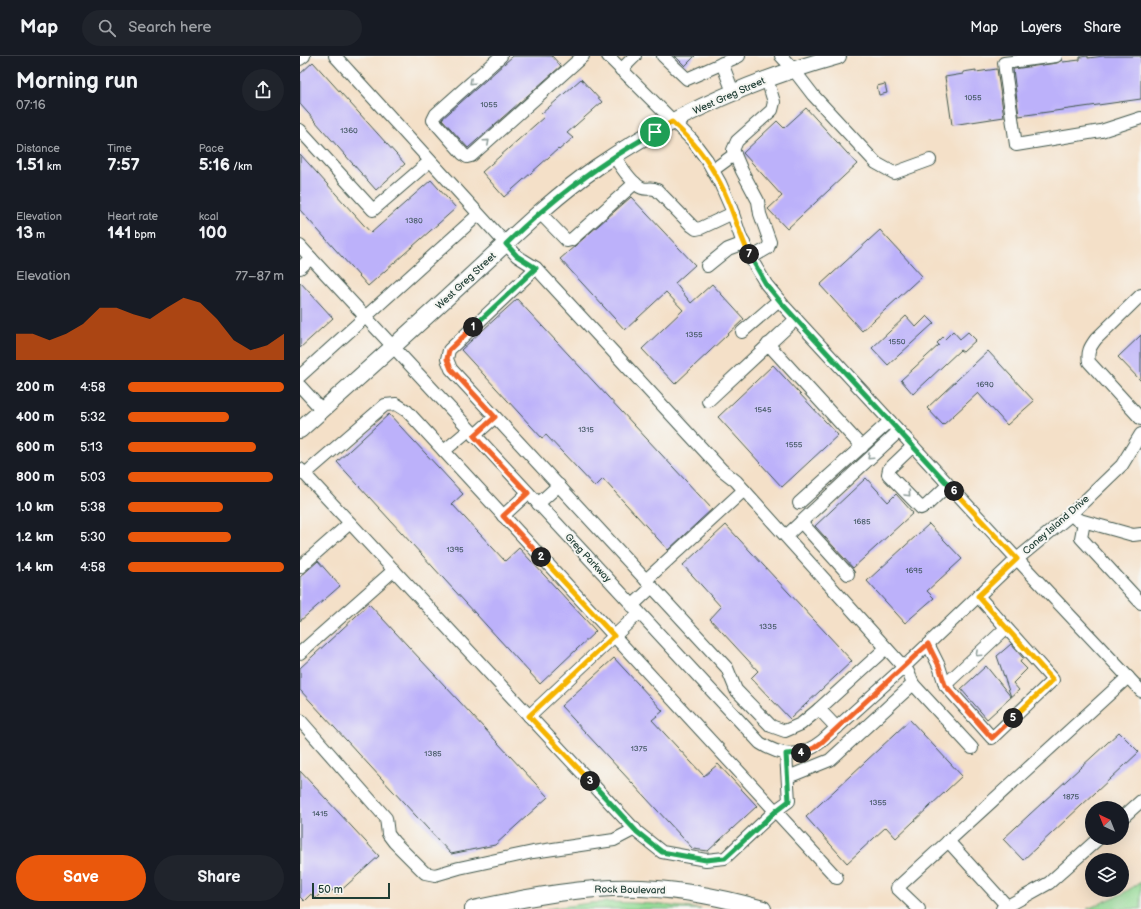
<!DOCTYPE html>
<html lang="en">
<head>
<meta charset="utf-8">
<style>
	body { margin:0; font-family:"Balsamiq Sans",sans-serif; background:#20242c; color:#f1f3f6; height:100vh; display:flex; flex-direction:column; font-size:15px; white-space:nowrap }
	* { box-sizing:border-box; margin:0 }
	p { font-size:13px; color:#9ea1a6 }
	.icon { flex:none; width:22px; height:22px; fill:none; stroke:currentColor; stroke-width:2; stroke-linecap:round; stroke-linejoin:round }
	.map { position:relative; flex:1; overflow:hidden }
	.details { display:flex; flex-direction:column; background:#171b24; width:300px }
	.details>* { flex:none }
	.needle { width:26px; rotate:317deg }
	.tools { position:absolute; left:785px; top:745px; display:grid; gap:8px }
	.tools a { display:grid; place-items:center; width:44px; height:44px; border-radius:50%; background:#171b24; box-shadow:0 4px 16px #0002; font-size:20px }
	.scale { position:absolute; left:12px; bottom:10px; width:78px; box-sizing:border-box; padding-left:4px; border:2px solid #1f3d34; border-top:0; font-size:11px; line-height:14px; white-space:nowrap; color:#1f3d34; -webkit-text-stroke:3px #f6f6f2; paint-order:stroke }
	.pin { position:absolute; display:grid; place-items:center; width:34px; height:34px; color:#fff; margin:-17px; border:2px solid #fff; border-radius:50%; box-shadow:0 1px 4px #0007 }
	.km { position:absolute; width:20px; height:20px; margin:-10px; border-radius:50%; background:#222; color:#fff; font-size:11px; line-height:20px; text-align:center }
	.round { display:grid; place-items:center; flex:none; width:42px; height:42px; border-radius:21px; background:#20242c }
	.headline { display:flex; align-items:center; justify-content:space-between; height:68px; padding:0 16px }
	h1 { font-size:22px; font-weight:700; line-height:30px }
	.figures { display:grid; grid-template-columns:repeat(3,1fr); gap:6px; height:68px; padding:4px 16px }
	.figures div { display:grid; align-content:center }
	.figures b { font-size:17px; font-weight:700 }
	.figures small { font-size:11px; font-weight:400 }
	.figures p { font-size:11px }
	.chart { height:112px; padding:8px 16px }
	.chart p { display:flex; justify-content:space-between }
	.chart svg { width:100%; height:72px; margin-top:4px; fill:#ea580c; opacity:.7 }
	.button { display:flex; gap:8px; margin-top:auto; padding:8px 16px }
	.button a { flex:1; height:46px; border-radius:24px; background:#ea580c; color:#fff; font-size:16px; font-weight:700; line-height:46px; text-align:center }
	.button a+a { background:#20242c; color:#f1f3f6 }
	ul { padding:0 16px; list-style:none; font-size:13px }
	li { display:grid; grid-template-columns:64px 48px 1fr; align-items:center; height:30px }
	li i { height:10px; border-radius:5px; background:#ea580c }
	header { display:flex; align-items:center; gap:24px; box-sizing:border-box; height:56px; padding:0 20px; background:#171b24; border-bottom:1px solid #363941 }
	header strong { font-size:19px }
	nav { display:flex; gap:22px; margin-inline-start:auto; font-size:14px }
	.search { width:280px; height:36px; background:#20242c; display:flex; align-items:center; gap:10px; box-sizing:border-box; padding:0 14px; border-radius:22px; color:#9ea1a6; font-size:15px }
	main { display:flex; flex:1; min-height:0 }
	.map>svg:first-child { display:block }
	.green { fill:#95dc96; stroke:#5a8c65 }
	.building { fill:#bcb1fa }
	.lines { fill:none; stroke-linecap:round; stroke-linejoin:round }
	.minor-casing { stroke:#3f554a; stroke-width:14 }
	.major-casing { stroke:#3f554a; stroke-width:18 }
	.minor { stroke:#fff; stroke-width:12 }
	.major { stroke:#fff; stroke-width:16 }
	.oneway { stroke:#8f9e9a }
	.split-1-casing { stroke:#fff; stroke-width:8 }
	.split-2-casing { stroke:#fff; stroke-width:8 }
	.split-3-casing { stroke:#fff; stroke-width:8 }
	.split-4-casing { stroke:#fff; stroke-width:8 }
	.split-5-casing { stroke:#fff; stroke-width:8 }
	.split-6-casing { stroke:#fff; stroke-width:8 }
	.split-7-casing { stroke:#fff; stroke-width:8 }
	.split-8-casing { stroke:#fff; stroke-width:8 }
	.split-1 { stroke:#22a559; stroke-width:5 }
	.split-2 { stroke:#f0652b; stroke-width:5 }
	.split-3 { stroke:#f5b400; stroke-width:5 }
	.split-4 { stroke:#22a559; stroke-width:5 }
	.split-5 { stroke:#f0652b; stroke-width:5 }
	.split-6 { stroke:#f5b400; stroke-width:5 }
	.split-7 { stroke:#22a559; stroke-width:5 }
	.split-8 { stroke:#f5b400; stroke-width:5 }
	.labels { text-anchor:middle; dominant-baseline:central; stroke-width:4; stroke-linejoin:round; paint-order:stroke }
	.number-label { font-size:8px; fill:#465a66 }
	.street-label { font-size:10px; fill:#1f3d34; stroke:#f6f6f2 }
</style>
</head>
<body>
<header>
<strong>Map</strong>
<div class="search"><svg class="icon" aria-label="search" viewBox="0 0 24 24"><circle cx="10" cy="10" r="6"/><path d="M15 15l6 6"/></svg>Search here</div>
<nav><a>Map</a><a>Layers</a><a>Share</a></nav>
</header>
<main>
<section class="details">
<div class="headline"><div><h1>Morning run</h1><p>07:16</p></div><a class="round"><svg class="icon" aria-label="share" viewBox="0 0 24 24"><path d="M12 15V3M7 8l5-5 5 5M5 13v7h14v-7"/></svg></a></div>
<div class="figures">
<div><p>Distance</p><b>1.51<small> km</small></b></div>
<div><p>Time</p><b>7:57</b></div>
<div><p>Pace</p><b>5:16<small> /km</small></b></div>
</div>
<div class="figures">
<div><p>Elevation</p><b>13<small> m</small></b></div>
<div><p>Heart rate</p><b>141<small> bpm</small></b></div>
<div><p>kcal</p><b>100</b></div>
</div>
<div class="chart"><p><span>Elevation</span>77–87 m</p>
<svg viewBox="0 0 160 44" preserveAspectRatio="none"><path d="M0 44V28L10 28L20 32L30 28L40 22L50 12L60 12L70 16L80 19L90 12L100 6L110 9L120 19L130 32L140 38L150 35L160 28V44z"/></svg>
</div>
<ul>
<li><b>200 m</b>4:58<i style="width:100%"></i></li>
<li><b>400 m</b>5:32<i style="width:65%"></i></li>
<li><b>600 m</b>5:13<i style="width:82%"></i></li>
<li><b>800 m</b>5:03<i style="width:93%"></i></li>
<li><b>1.0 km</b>5:38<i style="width:61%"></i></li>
<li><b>1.2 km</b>5:30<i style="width:66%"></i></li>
<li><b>1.4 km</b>4:58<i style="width:100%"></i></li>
</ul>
<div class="button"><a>Save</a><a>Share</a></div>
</section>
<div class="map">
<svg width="841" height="853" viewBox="0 0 841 853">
	<rect width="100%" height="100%" fill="#f6f6f2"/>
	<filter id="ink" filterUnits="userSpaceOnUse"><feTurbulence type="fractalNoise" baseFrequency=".025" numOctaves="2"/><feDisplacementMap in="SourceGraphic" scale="8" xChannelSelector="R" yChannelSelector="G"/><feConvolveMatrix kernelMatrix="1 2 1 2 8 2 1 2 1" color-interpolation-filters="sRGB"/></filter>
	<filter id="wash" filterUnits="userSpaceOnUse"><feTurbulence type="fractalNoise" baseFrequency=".012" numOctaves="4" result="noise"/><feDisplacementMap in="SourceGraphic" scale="16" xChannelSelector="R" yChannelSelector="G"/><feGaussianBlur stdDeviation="0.9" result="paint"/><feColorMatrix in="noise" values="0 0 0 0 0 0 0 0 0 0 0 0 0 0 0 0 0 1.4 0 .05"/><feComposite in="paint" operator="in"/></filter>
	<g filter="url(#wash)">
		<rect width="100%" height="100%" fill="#f4e0c8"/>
		<!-- green -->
		<g class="green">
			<path d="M841 826V853H787L822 838Z"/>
			<path d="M312 846 353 848 401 853H246L290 847Z"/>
		</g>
		<g id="blocks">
			<!-- building -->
			<g class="building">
				<path d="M213 0H252L261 10 168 92 142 63Z"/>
				<path d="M375 0H395L385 10Z"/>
				<path d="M788 0V2L804 0H841V43L719 60 713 13 757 7 762 4 763 6 780 4V1Z"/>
				<path d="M13 6 105 108 76 134 0 48V18Z"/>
				<path d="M697 13 704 61 652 69 645 21 663 18V16L676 14V16Z"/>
				<path d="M281 23 302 46 267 77 273 82 259 94 258 93 204 141 182 116 244 61 241 58Z"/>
				<path d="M585 28 587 37 579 39 577 30Z"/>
				<path d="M506 52 557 108 487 173 468 153 482 140 443 97 477 65 484 72Z"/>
				<path d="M0 98 71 177 131 124 156 152 68 230 0 154Z"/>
				<path d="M331 141 395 209 375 227 391 247 412 228 444 263 375 328 342 293 383 254 366 236 325 274 260 203Z"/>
				<path d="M580 174 622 220 562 275 520 229Z"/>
				<path d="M0 226 33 262 0 292Z"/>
				<path d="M217 243 412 453 368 494 303 423 295 431 246 379 242 382 161 294Z"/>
				<path d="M606 260 616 271 627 260 634 267 588 309 572 292Z"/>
				<path d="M653 275 660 283 668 276 676 284 663 296 660 294 613 338 601 324 639 289 637 287 643 281 645 283Z"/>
				<path d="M841 279V325L818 301Z"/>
				<path d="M688 295 734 345 707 369 678 337 643 369 627 352Z"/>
				<path d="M473 309 538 379 482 431 418 361Z"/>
				<path d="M89 358 163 438 152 448 205 505 219 492 296 575 240 628 37 406Z"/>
				<path d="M566 422 588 446 596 438 613 457 553 512 515 470Z"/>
				<path d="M629 468 662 503 627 535 634 542 605 567 567 525Z"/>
				<path d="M426 469 552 605 490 663 451 622 458 615 410 563 421 551 383 509Z"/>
				<path d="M18 505 40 530 0 565V521Z"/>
				<path d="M69 548 248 741 195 789 151 798 0 634V612Z"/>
				<path d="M711 588 723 602 720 606 727 613 713 627 719 634 687 663 661 633 686 610 711 641 697 600Z"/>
				<path d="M314 602 363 655 352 664 404 720 418 708 457 750 408 795 393 793 261 650Z"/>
				<path d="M610 664 662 720 596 782 586 771 547 807 506 761Z"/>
				<path d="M819 676 839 696 723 804 703 783Z"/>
				<path d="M0 715 79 800 37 838 33 834 26 840 22 836 15 843 11 838 4 845 0 841Z"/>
			</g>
		</g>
	</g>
	<g filter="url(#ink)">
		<use href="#blocks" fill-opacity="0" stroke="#3f554a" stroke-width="1"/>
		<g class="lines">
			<!-- minor casing -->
			<g class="minor-casing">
				<g id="minor">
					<path d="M35 0 206 188 217 200 236 212 422 414 436 425 444 434 608 616 613 628 530 704 488 721"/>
					<path d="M201 0 136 58 133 64 163 98 167 101 171 100 283 0"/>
					<path d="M308 0 392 84 407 104 420 127 431 152 441 182 453 206 466 228 484 250 717 503 841 635"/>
					<path d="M363 0 387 23 439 0"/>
					<path d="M481 0 493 13 513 39 576 107 594 117 630 104"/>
					<path d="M756 0 704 7 716 89 801 75 841 62"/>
					<path d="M0 3 4 0"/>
					<path d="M422 7 433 36"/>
					<path d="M321 14 335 0"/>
					<path d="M0 74 73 154 130 105"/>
					<path d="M314 100C320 109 332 128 342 132 347 134 351 131 357 134L392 170 396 173 401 172 433 157"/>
					<path d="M413 114 435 98"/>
					<path d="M239 156 267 185 271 184 335 127"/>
					<path d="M0 190 11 202"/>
					<path d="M451 202 468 192 470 186 460 158 458 145 442 115 433 94 437 85 472 54 474 46 467 23"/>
					<path d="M407 210 428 193 444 187"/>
					<path d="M0 212 11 202 460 687C482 701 501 702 522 685L604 611 717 503 768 461 822 409 841 378"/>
					<path d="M236 212 149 294 147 303 151 313 427 612 436 634 471 670 485 675 501 668 519 653"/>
					<path d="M841 239 796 283C790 291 787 296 789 306L841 363"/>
					<path d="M442 276 479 244"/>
					<path d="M468 288 562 391"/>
					<path d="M0 320 178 159"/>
					<path d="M0 330 22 354"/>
					<path d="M408 345 496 263"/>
					<path d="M174 380 195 361"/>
					<path d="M613 390 589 413 588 418 621 452 627 449 648 429"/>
					<path d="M144 395 169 374"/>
					<path d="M0 413 337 776 362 796 406 804 425 802 475 755 489 745 486 698"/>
					<path d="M5 418 85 349 96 348 107 355 537 822"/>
					<path d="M499 447 590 365"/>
					<path d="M238 448 259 429"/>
					<path d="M203 460 228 437"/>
					<path d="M776 463 833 479 841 478"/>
					<path d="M501 466 548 518"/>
					<path d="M784 466 781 482 841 547"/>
					<path d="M486 480 599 375"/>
					<path d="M0 511 50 467"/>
					<path d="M346 524 444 434"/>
					<path d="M332 550 352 531"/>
					<path d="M628 588 639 610 645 629 692 682 753 624 678 540"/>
					<path d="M0 597 94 514"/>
					<path d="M613 628 672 692"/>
					<path d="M645 629 706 572"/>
					<path d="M229 660 339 557"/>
					<path d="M0 664 86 762 88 778 94 786 125 817 135 819 159 812 233 796 314 784 335 773"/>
					<path d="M537 672 519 653 586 592"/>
					<path d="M822 762 841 745"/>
					<path d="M648 785 707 850"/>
					<path d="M619 853 597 832 828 621"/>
					<path d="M702 853 749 827 799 782"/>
				</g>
			</g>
			<!-- major casing -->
			<g class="major-casing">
				<g id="major">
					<path d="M0 374C55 325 109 277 163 227 207 187 248 145 297 111 370 61 452 24 538 0"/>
					<path d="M173 853C219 843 265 834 312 832 363 830 414 839 463 853"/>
				</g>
			</g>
			<!-- minor -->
			<use href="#minor" class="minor"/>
			<!-- major -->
			<use href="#major" class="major"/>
		</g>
		<!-- one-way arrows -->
		<defs><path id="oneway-chevron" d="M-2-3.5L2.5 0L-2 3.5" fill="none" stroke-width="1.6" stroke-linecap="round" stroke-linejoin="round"/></defs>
		<g class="oneway">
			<use href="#oneway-chevron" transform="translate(172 26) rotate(138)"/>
			<use href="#oneway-chevron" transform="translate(187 86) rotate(-42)"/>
			<use href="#oneway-chevron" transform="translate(570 401) rotate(137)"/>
			<use href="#oneway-chevron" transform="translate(608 438) rotate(47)"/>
			<use href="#oneway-chevron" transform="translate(678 598) rotate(137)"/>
		</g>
	</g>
	<g class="lines" filter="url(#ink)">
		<!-- split-1 casing -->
		<g class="split-1-casing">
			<path id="split-1" d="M173 271 236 212 217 200 206 188C251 144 300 107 355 76"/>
		</g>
		<!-- split-2 casing -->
		<g class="split-2-casing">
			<path id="split-2" d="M173 271 149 294 147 303 151 313 195 361 174 380 228 437 203 460 241 501"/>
		</g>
		<!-- split-3 casing -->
		<g class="split-3-casing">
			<path id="split-3" d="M241 501 314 580 229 660 290 725"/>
		</g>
		<!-- split-4 casing -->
		<g class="split-4-casing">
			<path id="split-4" d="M290 725 337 776 362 796 406 804 425 802 476 755 489 745 486 698 501 697"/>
		</g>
		<!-- split-5 casing -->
		<g class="split-5-casing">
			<path id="split-5" d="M501 697 514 692 522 686 628 588 639 610 645 629 692 682 713 662"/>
		</g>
		<!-- split-6 casing -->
		<g class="split-6-casing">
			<path id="split-6" d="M654 435 717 503 678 540 753 624 713 662"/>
		</g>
		<!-- split-7 casing -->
		<g class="split-7-casing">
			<path id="split-7" d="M449 198 466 228 484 250 654 435"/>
		</g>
		<!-- split-8 casing -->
		<g class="split-8-casing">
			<path id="split-8" d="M355 76 372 66C393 85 407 102 420 127 432 150 438 175 449 198"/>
		</g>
		<!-- split-1 -->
		<use href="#split-1" class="split-1"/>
		<!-- split-2 -->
		<use href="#split-2" class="split-2"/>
		<!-- split-3 -->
		<use href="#split-3" class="split-3"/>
		<!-- split-4 -->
		<use href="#split-4" class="split-4"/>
		<!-- split-5 -->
		<use href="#split-5" class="split-5"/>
		<!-- split-6 -->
		<use href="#split-6" class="split-6"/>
		<!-- split-7 -->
		<use href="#split-7" class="split-7"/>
		<!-- split-8 -->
		<use href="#split-8" class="split-8"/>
	</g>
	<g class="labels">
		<!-- number labels -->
		<g class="number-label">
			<text x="673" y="41">1055</text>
			<text x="189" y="48">1055</text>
			<text x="49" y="74">1360</text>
			<text x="114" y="164">1380</text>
			<text x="394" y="278">1355</text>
			<text x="597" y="285">1550</text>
			<text x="685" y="328">1690</text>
			<text x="463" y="353">1545</text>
			<text x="286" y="373">1315</text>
			<text x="494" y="388">1555</text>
			<text x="562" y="465">1685</text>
			<text x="155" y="493">1395</text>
			<text x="614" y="514">1695</text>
			<text x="468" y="570">1335</text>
			<text x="339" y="692">1375</text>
			<text x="133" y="697">1385</text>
			<text x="771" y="740">1875</text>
			<text x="578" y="746">1355</text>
			<text x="20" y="757">1415</text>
		</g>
		<!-- street labels -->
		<g class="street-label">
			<text transform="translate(429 40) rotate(-24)">West Greg Street</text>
			<text transform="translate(166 225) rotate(-43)">West Greg Street</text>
			<text transform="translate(756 469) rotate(-41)">Coney Island Drive</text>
			<text transform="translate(288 502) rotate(47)">Greg Parkway</text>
			<text transform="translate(330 834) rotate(1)">Rock Boulevard</text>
		</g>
	</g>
</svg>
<div class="tools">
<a><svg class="needle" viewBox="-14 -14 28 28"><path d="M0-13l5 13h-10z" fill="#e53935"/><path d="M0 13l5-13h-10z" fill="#9ea1a6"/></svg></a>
<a><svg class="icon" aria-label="layers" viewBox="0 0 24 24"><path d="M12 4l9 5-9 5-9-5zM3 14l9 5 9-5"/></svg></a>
</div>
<div class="scale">50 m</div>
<div class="pin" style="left:355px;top:76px;background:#1e9e55"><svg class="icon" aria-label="arrive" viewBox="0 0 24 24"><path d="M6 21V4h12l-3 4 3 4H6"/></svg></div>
<b class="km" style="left:173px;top:271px">1</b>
<b class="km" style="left:241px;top:501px">2</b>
<b class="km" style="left:290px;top:725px">3</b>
<b class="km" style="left:501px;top:697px">4</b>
<b class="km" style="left:713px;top:662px">5</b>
<b class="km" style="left:654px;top:435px">6</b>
<b class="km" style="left:449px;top:198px">7</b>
</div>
</main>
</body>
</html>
